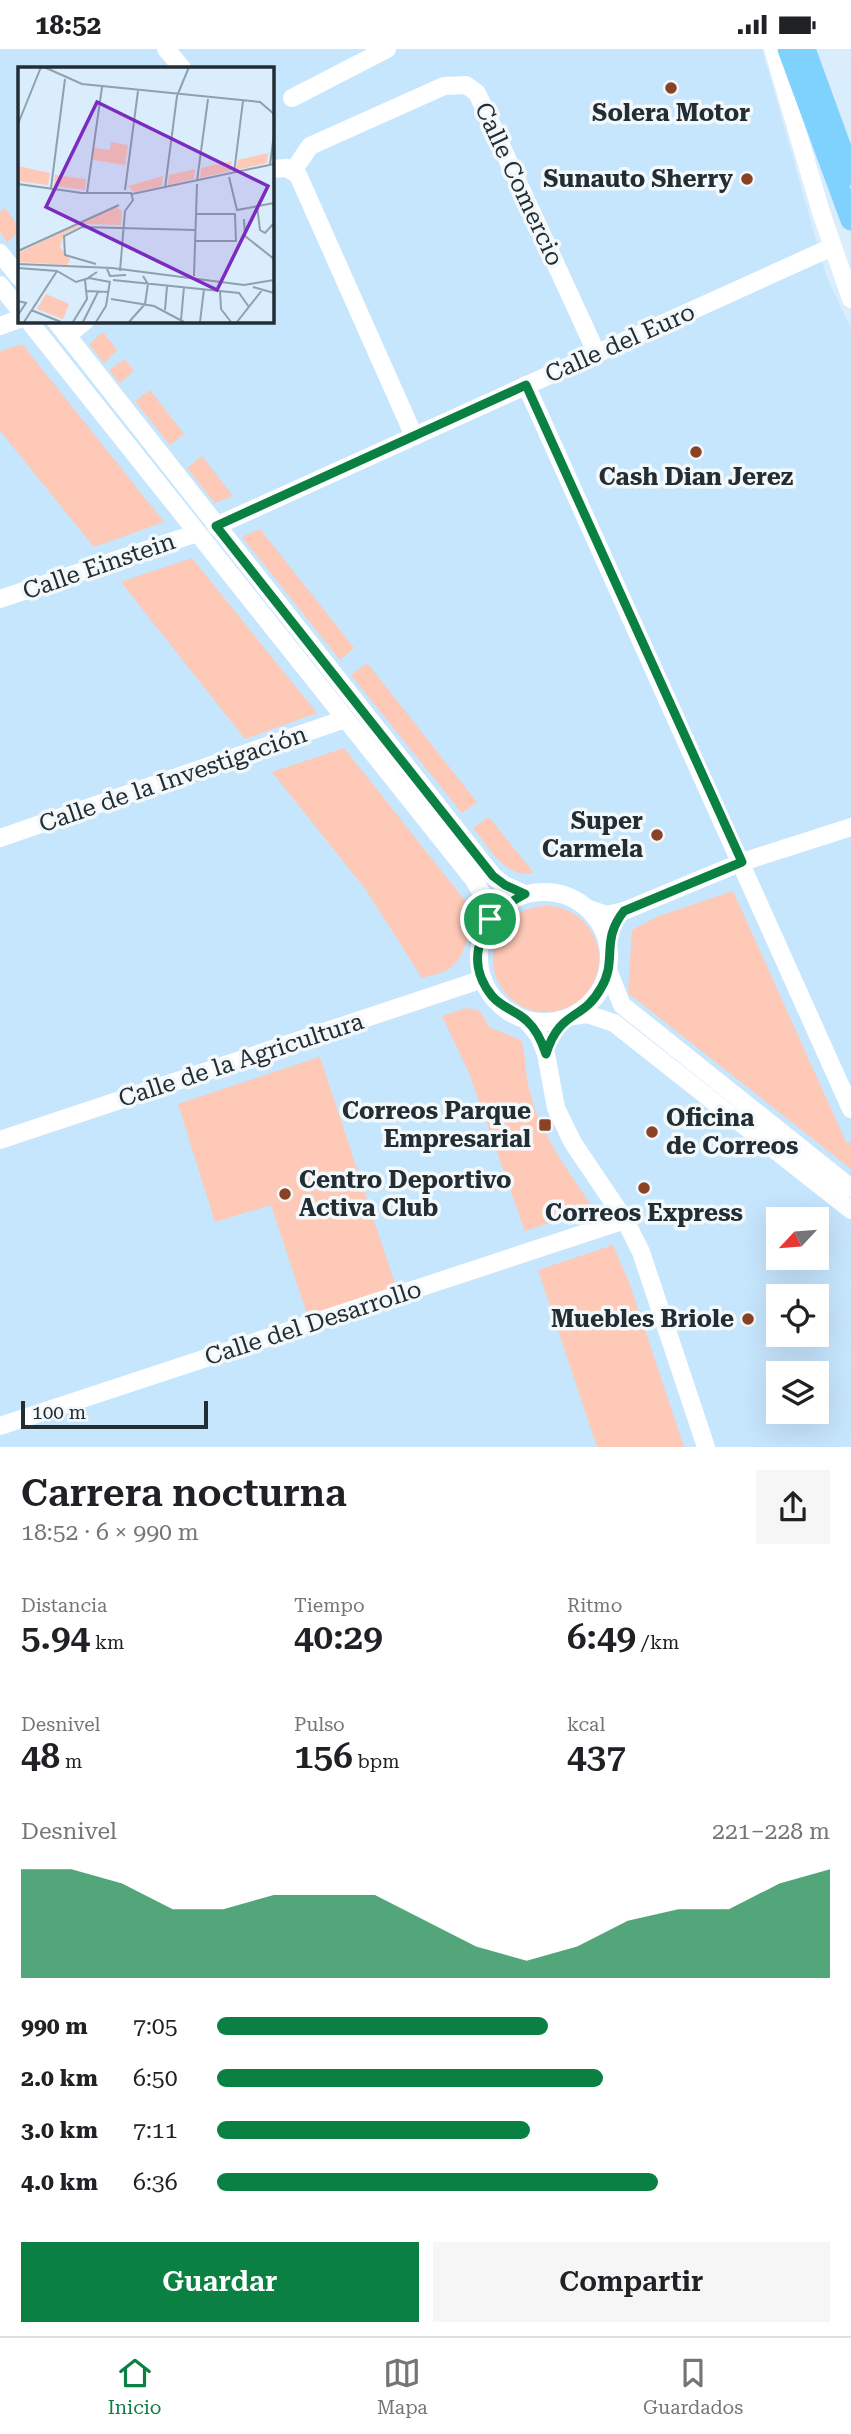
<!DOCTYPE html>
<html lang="es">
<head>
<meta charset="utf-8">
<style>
	body { margin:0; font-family:"Roboto Serif",serif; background:#f6f6f6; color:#202124; height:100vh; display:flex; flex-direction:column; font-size:26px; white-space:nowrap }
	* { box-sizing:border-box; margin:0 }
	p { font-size:23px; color:#757577 }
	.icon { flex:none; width:38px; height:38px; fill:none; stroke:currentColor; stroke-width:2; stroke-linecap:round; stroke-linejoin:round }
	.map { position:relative; height:1398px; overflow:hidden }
	.panel { display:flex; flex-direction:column; background:#fff; flex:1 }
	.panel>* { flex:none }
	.needle { width:46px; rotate:244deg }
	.controls { position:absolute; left:766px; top:1158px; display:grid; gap:14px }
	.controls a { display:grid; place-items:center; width:63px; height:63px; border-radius:0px; background:#fff; box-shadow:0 7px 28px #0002; font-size:35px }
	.scale { position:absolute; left:21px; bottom:18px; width:187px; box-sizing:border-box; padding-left:7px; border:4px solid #232d34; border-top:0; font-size:19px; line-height:24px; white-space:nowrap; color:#232d34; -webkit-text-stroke:5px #f3f8fb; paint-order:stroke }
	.pin { position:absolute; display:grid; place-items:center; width:60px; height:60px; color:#fff; margin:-30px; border:4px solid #fff; border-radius:50%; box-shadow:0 2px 7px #0007 }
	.round { display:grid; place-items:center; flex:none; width:74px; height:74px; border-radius:0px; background:#f6f6f6 }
	.head { display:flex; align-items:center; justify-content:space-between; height:119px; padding:0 21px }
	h1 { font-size:38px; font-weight:600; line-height:52px }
	.figures { display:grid; grid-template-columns:repeat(3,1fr); gap:10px; height:119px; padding:7px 21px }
	.figures div { display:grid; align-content:center }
	.figures b { font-size:35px; font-weight:600 }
	.figures small { font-size:19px; font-weight:400 }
	.figures p { font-size:19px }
	.chart { height:196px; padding:14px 21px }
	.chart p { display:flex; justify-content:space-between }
	.chart svg { width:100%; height:126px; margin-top:7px; fill:#0b8043; opacity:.7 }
	.action { display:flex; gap:14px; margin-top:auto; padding:14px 21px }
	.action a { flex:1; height:80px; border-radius:0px; background:#0b8043; color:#fff; font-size:28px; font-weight:600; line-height:80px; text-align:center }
	.action a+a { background:#f6f6f6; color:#202124 }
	ul { padding:0 21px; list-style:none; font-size:23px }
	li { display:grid; grid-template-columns:112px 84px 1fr; align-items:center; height:52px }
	li i { height:18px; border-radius:9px; background:#0b8043 }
	.status { display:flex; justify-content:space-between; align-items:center; height:49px; padding:0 35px; background:#fff; direction:ltr }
	.status svg { height:19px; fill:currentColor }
	.dock { display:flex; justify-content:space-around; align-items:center; height:98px; border-top:2px solid #e0e0e0; background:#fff; font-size:19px; color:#757577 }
	.dock a { display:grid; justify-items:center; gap:4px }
	.dock .active { color:#0b8043 }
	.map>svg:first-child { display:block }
	.built { fill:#c6e6fe; fill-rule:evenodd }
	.green { fill:#fec9b6 }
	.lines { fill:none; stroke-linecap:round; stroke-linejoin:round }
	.minor { stroke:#fff; stroke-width:18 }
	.major { stroke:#7fd1fe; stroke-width:21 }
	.route-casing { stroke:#fff; stroke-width:14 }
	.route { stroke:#0b8043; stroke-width:9 }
	.poi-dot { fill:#8a4224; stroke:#f3f8fb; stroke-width:2.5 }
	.labels { text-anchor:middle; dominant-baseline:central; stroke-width:7; stroke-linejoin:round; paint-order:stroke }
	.poi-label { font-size:24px; font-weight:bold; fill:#232d34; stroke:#f3f8fb; text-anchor:end }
	.street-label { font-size:24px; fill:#232d34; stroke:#f3f8fb }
	.inset-road { fill:none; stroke:#90a0ac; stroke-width:2 }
	.view { fill:#7b2cbf; fill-opacity:0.15; stroke:#7b2cbf; stroke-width:3.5 }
	.inset-edge { fill:none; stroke:#232d34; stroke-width:3.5 }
</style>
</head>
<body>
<div class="status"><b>18:52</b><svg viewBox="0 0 49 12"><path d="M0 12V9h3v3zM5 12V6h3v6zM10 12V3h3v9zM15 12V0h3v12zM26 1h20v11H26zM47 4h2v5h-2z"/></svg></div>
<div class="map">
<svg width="851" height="1398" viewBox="0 0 851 1398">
	<rect width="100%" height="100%" fill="#d9edfc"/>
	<!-- built -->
	<path class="built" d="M0 0H762L826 226 851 280V1398H0ZM19 19H271V271H19ZM779 1171H817V1209H779ZM779 1248H817V1286H779ZM779 1325H817V1363H779Z"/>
	<!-- green -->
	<g class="green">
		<path d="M5 159 19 178V183L7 193 0 183V163Z"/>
		<path d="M103 283 117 301 104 314 89 295Z"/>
		<path d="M22 295 164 473 94 498 0 382V302Z"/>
		<path d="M125 310 134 322 120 334 109 321Z"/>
		<path d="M150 341 184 385 170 396 135 352Z"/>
		<path d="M202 407 233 447 215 454 187 419Z"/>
		<path d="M260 480 354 599 340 611 242 488Z"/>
		<path d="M192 509 317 664 245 690 121 533Z"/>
		<path d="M367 614 477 753 462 764 351 626Z"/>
		<path d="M344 699 470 858C475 871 465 906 454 916 446 924 432 926 422 929L366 841 272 723Z"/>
		<path d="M489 768 534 824C506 831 489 798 473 779Z"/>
		<path d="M733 842 846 1093 851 1094V1120L628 944 632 881 659 867Z"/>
		<circle cx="546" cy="910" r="53"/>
		<path d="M467 959 480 962 489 978 521 991C526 1006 525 1023 529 1039 539 1084 568 1121 593 1159L525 1182 469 1024 442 967Z"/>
		<path d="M320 1008 396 1238 308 1268 271 1156 215 1173 178 1055Z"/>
		<path d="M613 1196 630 1236 684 1398H597L538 1221Z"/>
	</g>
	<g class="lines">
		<!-- minor -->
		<g class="minor">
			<path d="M166 0 182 19"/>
			<path d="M773 0 821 163 851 250"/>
			<path d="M292 49 387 0"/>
			<path d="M271 120 287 119 298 126 414 387"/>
			<path d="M293 122 310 97 444 37 466 36 477 44 597 305"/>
			<path d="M0 204 19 228"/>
			<path d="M0 236 19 260"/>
			<path d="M28 271 474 831 485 850 490 870"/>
			<path d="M55 271 493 827 504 836 525 845"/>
			<path d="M0 277 19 270"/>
			<path d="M67 287 86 271"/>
			<path d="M526 336 851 1060"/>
			<path d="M216 477 832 198"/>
			<path d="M0 550 197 484"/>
			<path d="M0 789 345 670"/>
			<circle cx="544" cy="908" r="65"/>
			<path d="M589 860 607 866 624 862 742 813 851 778"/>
			<path d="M608 921 622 956 851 1139"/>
			<path d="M574 967 587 965 614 974 851 1161"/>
			<path d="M526 971 539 987 546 1005 556 1059 573 1094 625 1171 641 1203 706 1398"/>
			<path d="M0 1091 483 930"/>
			<path d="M0 1377 625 1171"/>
		</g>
		<!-- major -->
		<g class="major">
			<path d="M788 0 851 171"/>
			<path d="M805 0 851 126"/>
		</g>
	</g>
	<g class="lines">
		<!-- route casing -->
		<g class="route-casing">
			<path id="route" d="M526 336 742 813 624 862C600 892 618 911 601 939 583 972 560 960 546 1005 542 993 537 981 527 972 517 962 502 959 492 947 460 908 486 864 525 845L505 836 493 827 216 477Z"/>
		</g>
		<!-- route -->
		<use href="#route" class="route"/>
	</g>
	<!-- markers -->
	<g class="poi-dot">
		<circle cx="671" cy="39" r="7"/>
		<circle cx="747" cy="130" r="7"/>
		<circle cx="696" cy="403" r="7"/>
		<circle cx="657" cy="786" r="7"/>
		<rect x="538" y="1069" width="14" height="14" rx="3.5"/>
		<circle cx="652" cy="1083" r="7"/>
		<circle cx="644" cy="1139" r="7"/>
		<circle cx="285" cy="1145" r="7"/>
		<circle cx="748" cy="1270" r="7"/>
	</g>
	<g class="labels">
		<!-- poi labels -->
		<g class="poi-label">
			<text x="671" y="64" text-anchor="middle">Solera Motor</text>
			<text x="733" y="130">Sunauto Sherry</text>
			<text x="696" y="428" text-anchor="middle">Cash Dian Jerez</text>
			<text x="643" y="772">Super<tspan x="643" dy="28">Carmela</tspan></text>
			<text x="531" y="1062">Correos Parque<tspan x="531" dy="28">Empresarial</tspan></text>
			<text x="666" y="1069" text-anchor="start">Oficina<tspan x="666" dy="28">de Correos</tspan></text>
			<text x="299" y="1131" text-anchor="start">Centro Deportivo<tspan x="299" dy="28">Activa Club</tspan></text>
			<text x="644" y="1164" text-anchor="middle">Correos Express</text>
			<text x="734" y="1270">Muebles Briole</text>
		</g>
		<!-- street labels -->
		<g class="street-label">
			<text transform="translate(519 135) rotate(65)">Calle Comercio</text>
			<text transform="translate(620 294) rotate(-24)">Calle del Euro</text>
			<text transform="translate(99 517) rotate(-19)">Calle Einstein</text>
			<text transform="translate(173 730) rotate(-19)">Calle de la Investigación</text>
			<text transform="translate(241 1011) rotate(-18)">Calle de la Agricultura</text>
			<text transform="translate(313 1274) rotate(-18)">Calle del Desarrollo</text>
		</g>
	</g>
	<!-- overview -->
	<g transform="translate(18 18)">
		<rect width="256" height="256" fill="#d9edfc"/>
		<path d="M93 75 110 78 107 98 75 93 76 81 92 83ZM250 86 249 96 218 103 220 93ZM214 94 212 104 182 111 183 101ZM0 99 32 106 30 118 0 114ZM177 102 176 112 150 118 151 108ZM37 108 68 112 67 123 36 119ZM145 109 144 119 116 125 110 119ZM97 140 104 144 103 158 66 157 46 167 42 180 52 192 49 198 0 195V186ZM28 227 51 237 45 252 19 242Z" fill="#fec9b6"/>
		<path class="inset-road" d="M26 0 64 17 242 35 256 47M0 57 23 0M252 98 256 67M216 106 225 34M211 110 219 143 256 136M179 114 190 32M0 117 64 126H113L115 133 107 144 102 204M33 121 47 12M147 121 159 29 171 0M107 123 120 24M69 126 84 20M114 127 256 97M239 139 242 163 247 166 256 156M178 147H218M226 152 227 169 256 192M177 174H218L217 148M0 184 101 138M0 197 94 201 226 218 256 213M78 197 47 188 46 169 64 160 177 163M0 201 39 204 58 215 71 211 92 215M89 202 92 209 108 208M176 209 179 117M95 213 221 226 231 240M235 220 256 226M68 224 91 225M202 224 203 242 213 255M93 232 136 239 166 255M0 234 8 236 0 248M13 243 43 255M147 243 149 219M163 253 166 220M6 255 39 204M55 255 69 232 67 213 79 205M65 255 80 225M78 255 88 239 92 214M111 255 127 237 130 217 125 209M182 255 186 222M219 255 245 222"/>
		<path class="view" d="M79 35 250 119 199 223 28 140Z"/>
		<rect width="256" height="256" class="inset-edge"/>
	</g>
</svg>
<div class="controls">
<a><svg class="needle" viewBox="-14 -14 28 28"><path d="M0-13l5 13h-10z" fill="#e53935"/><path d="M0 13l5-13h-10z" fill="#757577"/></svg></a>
<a><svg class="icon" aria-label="locate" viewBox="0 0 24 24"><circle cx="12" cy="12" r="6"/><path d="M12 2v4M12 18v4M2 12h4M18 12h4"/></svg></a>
<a><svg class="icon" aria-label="layers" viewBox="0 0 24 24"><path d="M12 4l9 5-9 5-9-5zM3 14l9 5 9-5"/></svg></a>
</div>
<div class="scale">100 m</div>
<div class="pin" style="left:490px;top:870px;background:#1e9e55"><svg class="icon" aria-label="arrive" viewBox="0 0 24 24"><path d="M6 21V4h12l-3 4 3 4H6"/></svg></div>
</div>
<section class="panel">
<div class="head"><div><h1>Carrera nocturna</h1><p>18:52 · 6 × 990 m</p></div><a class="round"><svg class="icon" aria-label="share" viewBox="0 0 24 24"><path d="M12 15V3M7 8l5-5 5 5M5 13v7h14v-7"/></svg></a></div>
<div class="figures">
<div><p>Distancia</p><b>5.94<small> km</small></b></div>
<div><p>Tiempo</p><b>40:29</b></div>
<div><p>Ritmo</p><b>6:49<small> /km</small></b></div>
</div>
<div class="figures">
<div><p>Desnivel</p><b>48<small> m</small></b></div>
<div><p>Pulso</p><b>156<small> bpm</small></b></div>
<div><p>kcal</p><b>437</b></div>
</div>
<div class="chart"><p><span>Desnivel</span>221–228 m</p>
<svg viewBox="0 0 160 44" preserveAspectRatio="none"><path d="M0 44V6L10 6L20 11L30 20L40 20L50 15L60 15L70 15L80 24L90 33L100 38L110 33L120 24L130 20L140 20L150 11L160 6V44z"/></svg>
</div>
<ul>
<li><b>990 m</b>7:05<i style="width:54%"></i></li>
<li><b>2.0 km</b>6:50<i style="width:63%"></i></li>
<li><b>3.0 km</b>7:11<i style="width:51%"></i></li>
<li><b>4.0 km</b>6:36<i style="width:72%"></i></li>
</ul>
<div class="action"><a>Guardar</a><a>Compartir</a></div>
</section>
<nav class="dock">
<a class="active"><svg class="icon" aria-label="home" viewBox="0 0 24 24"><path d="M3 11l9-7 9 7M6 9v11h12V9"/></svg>Inicio</a>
<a><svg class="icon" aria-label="map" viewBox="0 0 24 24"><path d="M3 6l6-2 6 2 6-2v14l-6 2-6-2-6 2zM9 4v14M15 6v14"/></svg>Mapa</a>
<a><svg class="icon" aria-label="saved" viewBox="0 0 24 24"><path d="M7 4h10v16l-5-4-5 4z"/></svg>Guardados</a>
</nav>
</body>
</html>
